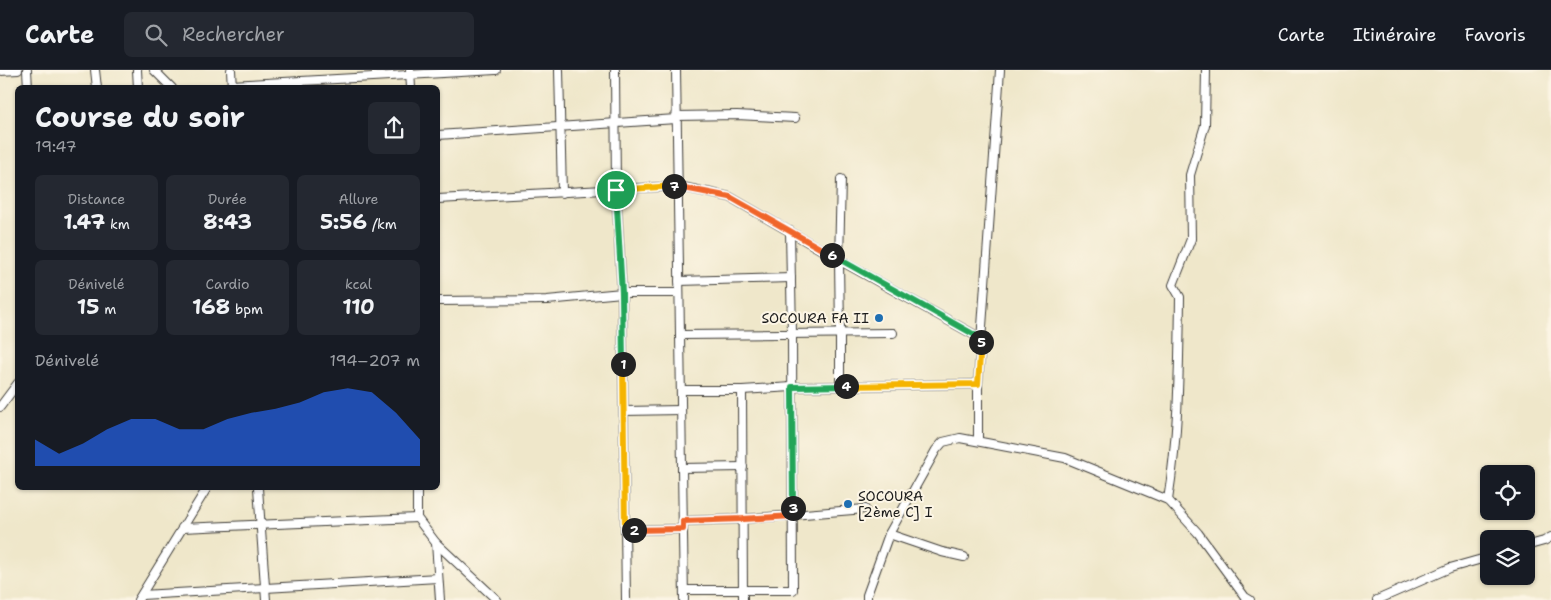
<!DOCTYPE html>
<html lang="fr">
<head>
<meta charset="utf-8">
<style>
	body { margin:0; font-family:"Shantell Sans",sans-serif; background:#242831; color:#f1f3f6; height:100vh; display:flex; flex-direction:column; font-size:19px; white-space:nowrap }
	* { box-sizing:border-box; margin:0 }
	p { font-size:16px; color:#9ea1a6 }
	.icon { flex:none; width:28px; height:28px; fill:none; stroke:currentColor; stroke-width:2; stroke-linecap:round; stroke-linejoin:round }
	.map { position:relative; flex:1; overflow:hidden }
	.drawer { position:absolute; left:15px; top:15px; width:425px; height:405px; display:flex; flex-direction:column; background:#171b24; border-radius:8px; box-shadow:0 1px 4px #0004 }
	.drawer>* { flex:none }
	.controls { position:absolute; left:1480px; top:395px; display:grid; gap:10px }
	.controls a { display:grid; place-items:center; width:55px; height:55px; border-radius:8px; background:#171b24; box-shadow:0 1px 4px #0004; font-size:25px }
	.pin { position:absolute; display:grid; place-items:center; width:42px; height:42px; color:#fff; margin:-21px; border:2px solid #fff; border-radius:50%; box-shadow:0 1px 5px #0007 }
	.km { position:absolute; width:25px; height:25px; margin:-12px; border-radius:50%; background:#222; color:#fff; font-size:14px; line-height:25px; text-align:center }
	.round { display:grid; place-items:center; flex:none; width:52px; height:52px; border-radius:8px; background:#242831 }
	.head { display:flex; align-items:center; justify-content:space-between; height:85px; padding:0 20px }
	h1 { font-size:28px; font-weight:700; line-height:38px }
	.figures { display:grid; grid-template-columns:repeat(3,1fr); gap:8px; height:85px; padding:5px 20px }
	.figures div { display:grid; align-content:center; border-radius:8px; background:#242831; text-align:center }
	.figures b { font-size:21px; font-weight:700 }
	.figures small { font-size:14px; font-weight:400 }
	.figures p { font-size:14px }
	.chart { height:140px; padding:10px 20px }
	.chart p { display:flex; justify-content:space-between }
	.chart svg { width:100%; height:90px; margin-top:5px; fill:#2563eb; opacity:.7 }
	header { display:flex; align-items:center; gap:30px; box-sizing:border-box; height:70px; padding:0 25px; background:#171b24; border-bottom:1px solid #363941 }
	header strong { font-size:24px }
	nav { display:flex; gap:28px; margin-inline-start:auto; font-size:18px }
	.search { width:350px; height:45px; background:#242831; display:flex; align-items:center; gap:12px; box-sizing:border-box; padding:0 18px; border-radius:8px; color:#9ea1a6; font-size:19px }
	.map>svg:first-child { display:block }
	.lines { fill:none; stroke-linecap:round; stroke-linejoin:round }
	.minor-casing { stroke:#3c3a36; stroke-width:10 }
	.minor { stroke:#fff; stroke-width:8 }
	.split-1-casing { stroke:#fff; stroke-width:10 }
	.split-2-casing { stroke:#fff; stroke-width:10 }
	.split-3-casing { stroke:#fff; stroke-width:10 }
	.split-4-casing { stroke:#fff; stroke-width:10 }
	.split-5-casing { stroke:#fff; stroke-width:10 }
	.split-6-casing { stroke:#fff; stroke-width:10 }
	.split-7-casing { stroke:#fff; stroke-width:10 }
	.split-8-casing { stroke:#fff; stroke-width:10 }
	.split-1 { stroke:#22a559; stroke-width:6 }
	.split-2 { stroke:#f5b400; stroke-width:6 }
	.split-3 { stroke:#f0652b; stroke-width:6 }
	.split-4 { stroke:#22a559; stroke-width:6 }
	.split-5 { stroke:#f5b400; stroke-width:6 }
	.split-6 { stroke:#22a559; stroke-width:6 }
	.split-7 { stroke:#f0652b; stroke-width:6 }
	.split-8 { stroke:#f5b400; stroke-width:6 }
	.poi-dot { fill:#1f6fb2; stroke:#fcf5e5; stroke-width:2 }
	.labels { text-anchor:middle; dominant-baseline:central; stroke-width:4; stroke-linejoin:round; paint-order:stroke }
	.poi-label { font-size:14px; fill:#1c1c1c; stroke:#fcf5e5; text-anchor:end }
</style>
</head>
<body>
<header>
<strong>Carte</strong>
<div class="search"><svg class="icon" aria-label="search" viewBox="0 0 24 24"><circle cx="10" cy="10" r="6"/><path d="M15 15l6 6"/></svg>Rechercher</div>
<nav><a>Carte</a><a>Itinéraire</a><a>Favoris</a></nav>
</header>
<div class="map">
<svg width="1551" height="530" viewBox="0 0 1551 530">
	<rect width="100%" height="100%" fill="#fcf5e5"/>
	<filter id="ink" filterUnits="userSpaceOnUse"><feTurbulence type="fractalNoise" baseFrequency=".02" numOctaves="2"/><feDisplacementMap in="SourceGraphic" scale="10" xChannelSelector="R" yChannelSelector="G"/><feConvolveMatrix kernelMatrix="1 2 1 2 8 2 1 2 1" color-interpolation-filters="sRGB"/></filter>
	<filter id="wash" filterUnits="userSpaceOnUse"><feTurbulence type="fractalNoise" baseFrequency=".0096" numOctaves="4" result="noise"/><feDisplacementMap in="SourceGraphic" scale="20" xChannelSelector="R" yChannelSelector="G"/><feGaussianBlur stdDeviation="1.12" result="paint"/><feColorMatrix in="noise" values="0 0 0 0 0 0 0 0 0 0 0 0 0 0 0 0 0 1.4 0 .05"/><feComposite in="paint" operator="in"/></filter>
	<g filter="url(#wash)">
		<rect width="100%" height="100%" fill="#efe7ca"/>
	</g>
	<g filter="url(#ink)">
		<g class="lines">
			<!-- minor casing -->
			<g class="minor-casing">
				<g id="minor">
					<path d="M27 0 28 18"/>
					<path d="M95 0 97 18"/>
					<path d="M137 0 138 18"/>
					<path d="M154 0 172 18"/>
					<path d="M231 0 232 18"/>
					<path d="M410 0 411 18"/>
					<path d="M559 0 562 123"/>
					<path d="M615 0 616 119 622 223 626 530"/>
					<path d="M676 0 684 530"/>
					<path d="M0 1 18 0"/>
					<path d="M229 18 231 15 496 0"/>
					<path d="M676 46 737 45 795 48"/>
					<path d="M438 65 676 49"/>
					<path d="M438 129 678 116 730 127 839 190 982 269"/>
					<path d="M679 211 791 208"/>
					<path d="M438 231 547 230 622 223H679"/>
					<path d="M680 265 893 263"/>
					<path d="M840 316V263L839 190 841 109"/>
					<path d="M681 320H742L792 317 978 314"/>
					<path d="M742 320 743 530"/>
					<path d="M0 337 18 313"/>
					<path d="M624 341 681 340"/>
					<path d="M978 371V314L1000 0"/>
					<path d="M682 398 743 397"/>
					<path d="M258 418 266 530"/>
					<path d="M417 418V448L436 473 497 530"/>
					<path d="M1168 430C1179 363 1179 295 1180 227L1173 215 1191 169 1190 105 1205 55 1206 0"/>
					<path d="M683 451 743 449 865 439"/>
					<path d="M182 458 417 448"/>
					<path d="M625 460 683 459"/>
					<path d="M889 464 942 482 964 487"/>
					<path d="M436 473 440 530"/>
					<path d="M1526 476 1544 471 1551 467"/>
					<path d="M684 520H793L792 264 790 161"/>
					<path d="M142 525 438 508"/>
					<path d="M138 530 207 418"/>
					<path d="M867 530V525L889 464 936 380 943 372 960 368 1065 388 1168 430 1198 463 1245 527 1250 530"/>
					<path d="M1377 530 1450 498 1489 487"/>
				</g>
			</g>
			<!-- minor -->
			<use href="#minor" class="minor"/>
		</g>
	</g>
	<g class="lines" filter="url(#ink)">
		<!-- split-1 casing -->
		<g class="split-1-casing">
			<path id="split-1" d="M616 120 622 223 623 294"/>
		</g>
		<!-- split-2 casing -->
		<g class="split-2-casing">
			<path id="split-2" d="M623 294 625 460H634"/>
		</g>
		<!-- split-3 casing -->
		<g class="split-3-casing">
			<path id="split-3" d="M634 460 683 459V451L743 449 793 446V438"/>
		</g>
		<!-- split-4 casing -->
		<g class="split-4-casing">
			<path id="split-4" d="M793 438 792 317 846 316"/>
		</g>
		<!-- split-5 casing -->
		<g class="split-5-casing">
			<path id="split-5" d="M846 316 978 314 981 272"/>
		</g>
		<!-- split-6 casing -->
		<g class="split-6-casing">
			<path id="split-6" d="M832 185 982 269 981 272"/>
		</g>
		<!-- split-7 casing -->
		<g class="split-7-casing">
			<path id="split-7" d="M674 116 730 127 832 185"/>
		</g>
		<!-- split-8 casing -->
		<g class="split-8-casing">
			<path id="split-8" d="M616 120 674 116"/>
		</g>
		<!-- split-1 -->
		<use href="#split-1" class="split-1"/>
		<!-- split-2 -->
		<use href="#split-2" class="split-2"/>
		<!-- split-3 -->
		<use href="#split-3" class="split-3"/>
		<!-- split-4 -->
		<use href="#split-4" class="split-4"/>
		<!-- split-5 -->
		<use href="#split-5" class="split-5"/>
		<!-- split-6 -->
		<use href="#split-6" class="split-6"/>
		<!-- split-7 -->
		<use href="#split-7" class="split-7"/>
		<!-- split-8 -->
		<use href="#split-8" class="split-8"/>
	</g>
	<!-- markers -->
	<g class="poi-dot">
		<circle cx="879" cy="248" r="5"/>
		<circle cx="848" cy="434" r="5"/>
	</g>
	<g class="labels">
		<!-- poi labels -->
		<g class="poi-label">
			<text x="869" y="248">SOCOURA FA II</text>
			<text x="858" y="426" text-anchor="start">SOCOURA<tspan x="858" dy="16">[2ème C] I</tspan></text>
		</g>
	</g>
</svg>
<div class="controls">
<a><svg class="icon" aria-label="locate" viewBox="0 0 24 24"><circle cx="12" cy="12" r="6"/><path d="M12 2v4M12 18v4M2 12h4M18 12h4"/></svg></a>
<a><svg class="icon" aria-label="layers" viewBox="0 0 24 24"><path d="M12 4l9 5-9 5-9-5zM3 14l9 5 9-5"/></svg></a>
</div>
<div class="pin" style="left:616px;top:120px;background:#1e9e55"><svg class="icon" aria-label="arrive" viewBox="0 0 24 24"><path d="M6 21V4h12l-3 4 3 4H6"/></svg></div>
<b class="km" style="left:623px;top:294px">1</b>
<b class="km" style="left:634px;top:460px">2</b>
<b class="km" style="left:793px;top:438px">3</b>
<b class="km" style="left:846px;top:316px">4</b>
<b class="km" style="left:981px;top:272px">5</b>
<b class="km" style="left:832px;top:185px">6</b>
<b class="km" style="left:674px;top:116px">7</b>
<section class="drawer">
<div class="head"><div><h1>Course du soir</h1><p>19:47</p></div><a class="round"><svg class="icon" aria-label="share" viewBox="0 0 24 24"><path d="M12 15V3M7 8l5-5 5 5M5 13v7h14v-7"/></svg></a></div>
<div class="figures">
<div><p>Distance</p><b>1.47<small> km</small></b></div>
<div><p>Durée</p><b>8:43</b></div>
<div><p>Allure</p><b>5:56<small> /km</small></b></div>
</div>
<div class="figures">
<div><p>Dénivelé</p><b>15<small> m</small></b></div>
<div><p>Cardio</p><b>168<small> bpm</small></b></div>
<div><p>kcal</p><b>110</b></div>
</div>
<div class="chart"><p><span>Dénivelé</span>194–207 m</p>
<svg viewBox="0 0 160 44" preserveAspectRatio="none"><path d="M0 44V31L10 38L20 33L30 26L40 21L50 21L60 26L70 26L80 21L90 18L100 16L110 13L120 8L130 6L140 8L150 18L160 31V44z"/></svg>
</div>
</section>
</div>
</body>
</html>
